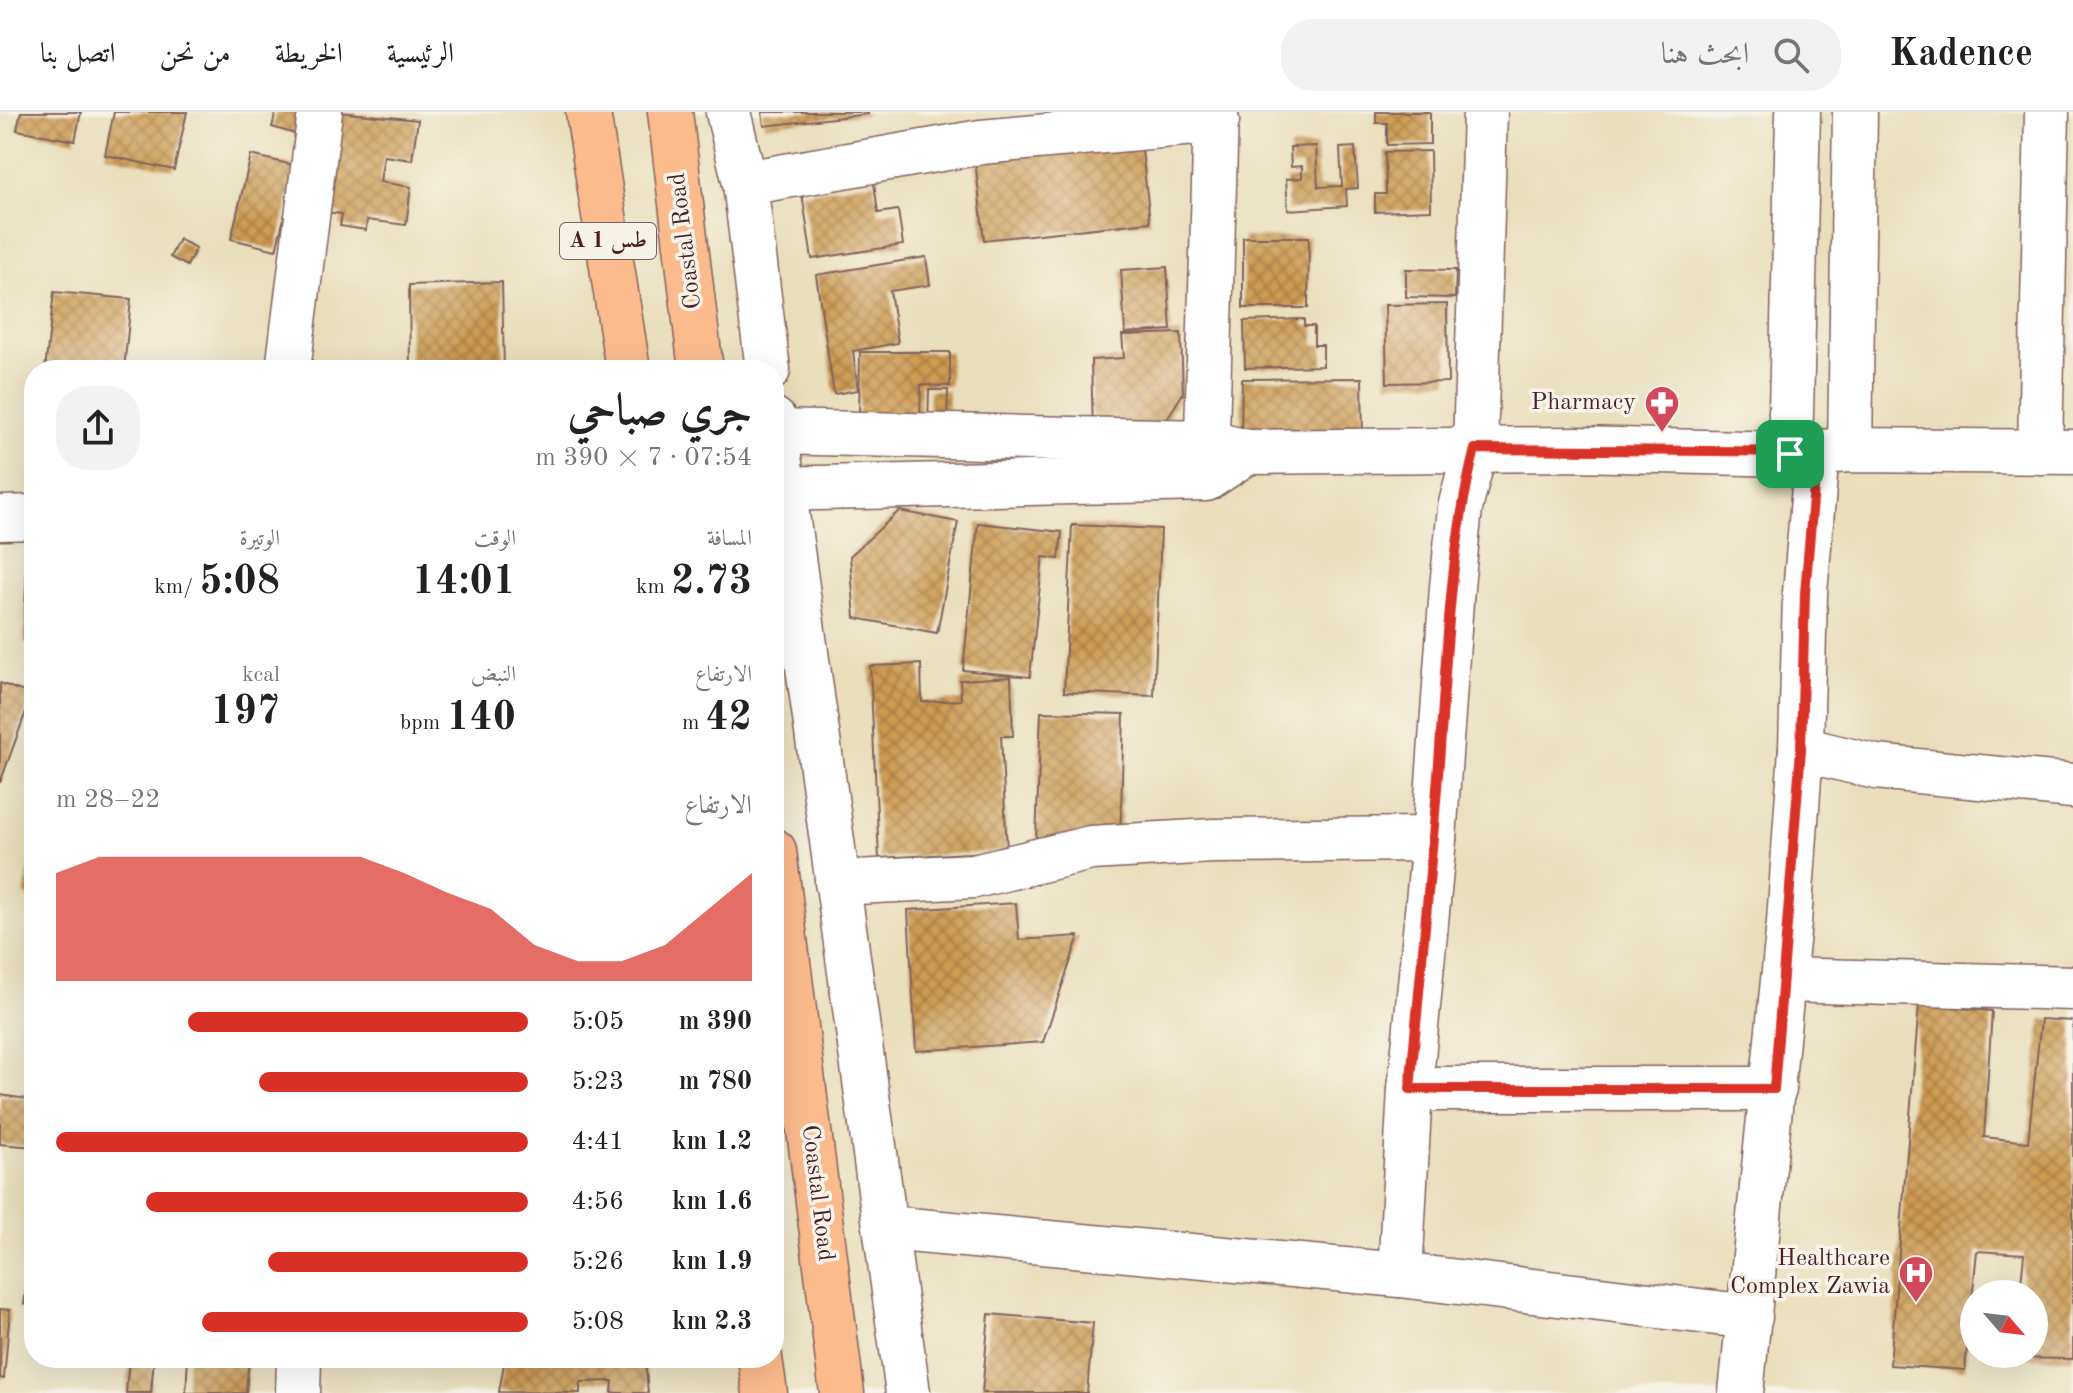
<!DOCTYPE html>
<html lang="ar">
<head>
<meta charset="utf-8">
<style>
	body { margin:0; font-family:"Old Standard TT",Amiri,serif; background:#f2f2f2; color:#222; direction:rtl; height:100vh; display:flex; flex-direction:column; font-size:30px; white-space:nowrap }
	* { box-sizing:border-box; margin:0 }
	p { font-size:26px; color:#767676 }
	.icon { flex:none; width:44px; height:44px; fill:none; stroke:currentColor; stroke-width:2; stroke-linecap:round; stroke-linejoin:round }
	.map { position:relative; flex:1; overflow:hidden; direction:ltr }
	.details { position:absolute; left:24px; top:248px; width:760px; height:1008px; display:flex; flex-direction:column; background:#fff; border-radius:32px; box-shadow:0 8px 32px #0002; direction:rtl }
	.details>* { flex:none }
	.needle { width:52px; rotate:118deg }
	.controls { position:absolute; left:1960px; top:1168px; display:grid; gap:16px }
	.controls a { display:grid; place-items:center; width:88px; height:88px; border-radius:50%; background:#fff; box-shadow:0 8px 32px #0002; font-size:40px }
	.pin { position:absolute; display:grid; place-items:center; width:68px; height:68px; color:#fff; margin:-34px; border-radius:16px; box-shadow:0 4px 12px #0006 }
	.round { display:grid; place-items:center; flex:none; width:84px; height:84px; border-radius:32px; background:#f2f2f2 }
	.headline { display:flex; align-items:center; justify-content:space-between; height:136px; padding:0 32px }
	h1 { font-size:44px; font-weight:700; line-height:60px }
	.stats { display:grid; grid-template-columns:repeat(3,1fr); gap:12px; height:136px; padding:8px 32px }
	.stats div { display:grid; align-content:center }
	.stats b { font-size:40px; font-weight:700 }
	.stats small { font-size:22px; font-weight:400 }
	.stats p { font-size:22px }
	.chart { height:224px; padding:16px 32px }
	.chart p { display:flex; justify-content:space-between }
	.chart svg { width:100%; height:144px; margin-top:8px; fill:#d93025; opacity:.7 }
	ul { padding:0 32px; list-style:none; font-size:26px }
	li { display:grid; grid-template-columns:128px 96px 1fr; align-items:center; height:60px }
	li i { height:20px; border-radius:10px; background:#d93025 }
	header { display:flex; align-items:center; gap:48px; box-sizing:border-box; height:112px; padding:0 40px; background:#fff; border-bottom:2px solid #e0e0e0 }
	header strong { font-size:38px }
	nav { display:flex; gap:44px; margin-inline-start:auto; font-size:28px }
	.search { width:560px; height:72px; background:#f2f2f2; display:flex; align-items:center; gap:20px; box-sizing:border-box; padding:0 28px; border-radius:32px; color:#767676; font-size:30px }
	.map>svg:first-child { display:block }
	.building { fill:url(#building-cross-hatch) }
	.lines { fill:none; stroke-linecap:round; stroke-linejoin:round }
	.minor-casing { stroke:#82625d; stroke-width:47 }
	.highway-casing { stroke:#82625d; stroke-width:47 }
	.minor { stroke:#fff; stroke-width:44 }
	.highway { stroke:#fbbb8d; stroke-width:44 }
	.route-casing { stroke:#fff; stroke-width:16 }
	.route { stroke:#d93025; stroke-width:10 }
	.labels { text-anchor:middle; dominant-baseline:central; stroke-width:7; stroke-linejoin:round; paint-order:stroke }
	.shield { fill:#f7f3e8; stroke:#7e5f64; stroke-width:2 }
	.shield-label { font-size:22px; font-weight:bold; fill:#4a1f2b }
	.street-label { font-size:24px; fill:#4a1f2b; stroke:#f7f3e8 }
	.poi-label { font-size:24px; fill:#4a1f2b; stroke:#f7f3e8; text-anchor:end }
</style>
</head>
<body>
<header>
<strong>Kadence</strong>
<div class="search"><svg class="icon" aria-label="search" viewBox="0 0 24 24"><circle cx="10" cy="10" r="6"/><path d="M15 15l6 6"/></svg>ابحث هنا</div>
<nav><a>الرئيسية</a><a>الخريطة</a><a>من نحن</a><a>اتصل بنا</a></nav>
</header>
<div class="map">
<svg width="2073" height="1281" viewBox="0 0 2073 1281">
	<defs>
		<pattern id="building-cross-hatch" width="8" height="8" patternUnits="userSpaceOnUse" patternTransform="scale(2)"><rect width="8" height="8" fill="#ce9b52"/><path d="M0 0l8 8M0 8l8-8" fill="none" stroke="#a97e44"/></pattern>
	</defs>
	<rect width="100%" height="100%" fill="#f7f3e8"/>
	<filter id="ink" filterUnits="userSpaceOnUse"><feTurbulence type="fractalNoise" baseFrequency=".0125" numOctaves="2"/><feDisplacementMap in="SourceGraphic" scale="16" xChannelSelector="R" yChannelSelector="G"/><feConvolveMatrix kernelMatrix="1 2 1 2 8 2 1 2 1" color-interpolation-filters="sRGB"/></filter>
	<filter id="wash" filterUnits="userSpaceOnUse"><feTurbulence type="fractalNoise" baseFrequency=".006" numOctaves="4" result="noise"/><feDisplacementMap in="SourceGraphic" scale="32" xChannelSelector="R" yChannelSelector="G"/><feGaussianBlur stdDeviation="1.8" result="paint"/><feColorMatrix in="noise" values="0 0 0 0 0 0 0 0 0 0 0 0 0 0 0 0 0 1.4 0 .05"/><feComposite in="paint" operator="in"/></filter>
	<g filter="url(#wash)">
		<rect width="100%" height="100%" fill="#e9dfbb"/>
		<g id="blocks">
			<!-- building -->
			<g class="building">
				<path d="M21 0H81L75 29 17 18Z"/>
				<path d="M114 0H187L174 58 105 43Z"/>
				<path d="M276 0H302L295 22 272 15Z"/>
				<path d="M338 0 418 8 412 48 384 44 380 70 411 75 406 113 367 108 366 118 340 114 342 102 324 100Z"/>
				<path d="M762 0H868V2L764 14Z"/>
				<path d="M1376 0H1430V32L1387 33V11H1376Z"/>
				<path d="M1140 20 1150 110 984 128 974 38Z"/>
				<path d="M1316 34 1318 75 1342 74 1340 36 1355 35 1358 76 1346 77 1347 94 1288 98 1286 67 1302 66V54L1291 55 1290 35Z"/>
				<path d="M1430 39 1431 98 1375 100V82H1386L1385 40Z"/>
				<path d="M251 43 297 54 276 138 231 127Z"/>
				<path d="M874 70 878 101 898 98 903 133 812 147 802 81Z"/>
				<path d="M1243 125H1309L1308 196H1243Z"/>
				<path d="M179 127 196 136 187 154 170 145Z"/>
				<path d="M926 145 930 173 890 179 898 231 853 239 858 278 834 282 816 163Z"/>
				<path d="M1167 155 1171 218 1125 221 1121 158Z"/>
				<path d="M1406 157 1456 158 1455 186 1406 185Z"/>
				<path d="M502 170 504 258H410L409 173Z"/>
				<path d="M54 180 131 187 124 258H45Z"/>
				<path d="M1447 192 1448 270 1387 271 1385 193Z"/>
				<path d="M1304 207V214H1314V233H1323V254L1245 256 1244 209Z"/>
				<path d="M1181 221 1183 281 1162 315 1093 318 1091 248 1124 246 1122 223Z"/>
				<path d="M860 240H950V274L921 273 920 306 859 305Z"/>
				<path d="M1362 266 1363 326H1241L1242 267Z"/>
				<path d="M929 278H948L947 314H928Z"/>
				<path d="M899 399 958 410 937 521 855 506 850 444Z"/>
				<path d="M978 411 1062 420 1059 447 1043 445 1030 565 963 558Z"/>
				<path d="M1072 413 1161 417 1154 584 1064 580Z"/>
				<path d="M27 444H34V530H24Z"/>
				<path d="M921 552 922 590 961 588 960 568 1011 565 1013 624H1001L1007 739 879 746 870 554Z"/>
				<path d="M0 571 32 583 0 671Z"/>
				<path d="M1041 600 1124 602 1120 731 1036 728Z"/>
				<path d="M33 736H34V785L24 783Z"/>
				<path d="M1016 791 1019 828 1079 824 1043 930 916 939 908 798Z"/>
				<path d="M1919 892 1992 899 1984 1025 2028 1030 2041 907 2073 909V1247L2015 1246V1242H2034V1182H2020L2024 1142 1977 1139 1965 1258 1890 1253Z"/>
				<path d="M0 983 34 988V1035L0 1032Z"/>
				<path d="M32 1128H34V1193L24 1192Z"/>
				<path d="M0 1197 10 1198 4 1267 0 1266Z"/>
				<path d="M989 1202 1093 1211 1087 1281H982Z"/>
				<path d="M129 1246H154L151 1281H126Z"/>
				<path d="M188 1246H249L246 1281H186Z"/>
				<path d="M505 1246H645L648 1281H612L613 1269 580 1270V1281L499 1280Z"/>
			</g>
		</g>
	</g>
	<g filter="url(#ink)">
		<use href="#blocks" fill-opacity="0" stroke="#82625d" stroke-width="2"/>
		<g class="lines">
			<!-- minor casing -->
			<g class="minor-casing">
				<g id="minor">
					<path d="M728 0 745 71 768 258"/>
					<path d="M745 71 981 30 1217 9"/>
					<path d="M288 258 320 0"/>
					<path d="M774 308 908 1281"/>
					<path d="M774 320 1205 330 1247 340 1575 337 1790 342 1850 338 2073 340"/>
					<path d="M1850 338 1855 0"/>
					<path d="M2040 340 2047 0"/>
					<path d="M1790 342 1798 0"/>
					<path d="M1206 357 1216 0"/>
					<path d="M774 377 1206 367 1247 340"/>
					<path d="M0 406 34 405"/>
					<path d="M1801 637 1876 655 2073 674"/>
					<path d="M837 771 974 764 1091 736 1213 729 1434 727"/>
					<path d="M1784 868 2073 876"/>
					<path d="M1410 977H1774"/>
					<path d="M887 1116 1400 1163 1750 1205"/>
					<path d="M1400 1163 1410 977 1434 727 1452 475 1460 396 1475 337 1485 0"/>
					<path d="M298 1281 299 1246"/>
					<path d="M1741 1281 1789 810 1801 637 1805 481 1817 340"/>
				</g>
			</g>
			<!-- highway casing -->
			<g class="highway-casing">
				<g id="highway">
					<path d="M588 0 628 258"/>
					<path d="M670 0 701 258"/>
					<path d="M774 739 842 1281"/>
					<path d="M760 1246 765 1281"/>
				</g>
			</g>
			<!-- minor -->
			<use href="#minor" class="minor"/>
			<!-- highway -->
			<use href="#highway" class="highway"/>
		</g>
	</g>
	<g class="lines" filter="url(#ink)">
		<!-- route casing -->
		<g class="route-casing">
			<path id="route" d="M1475 337 1817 340 1805 481 1801 637 1774 977H1410C1420 868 1431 759 1439 650 1447 545 1449 439 1475 337Z"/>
		</g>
		<!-- route -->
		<use href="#route" class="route"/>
	</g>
	<!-- icons -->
	<defs>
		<g id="pharmacy-pin" transform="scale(1.8)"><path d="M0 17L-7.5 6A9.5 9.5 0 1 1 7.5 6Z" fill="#d1495b" stroke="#f7f3e8"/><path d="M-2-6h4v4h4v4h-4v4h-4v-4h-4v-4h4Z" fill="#fff"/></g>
		<g id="hospital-pin" transform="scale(1.8)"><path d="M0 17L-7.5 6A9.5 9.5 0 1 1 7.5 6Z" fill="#d1495b" stroke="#f7f3e8"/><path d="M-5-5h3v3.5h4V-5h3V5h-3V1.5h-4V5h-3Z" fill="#fff"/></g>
	</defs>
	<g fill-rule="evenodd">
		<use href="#pharmacy-pin" x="1662" y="291"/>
		<use href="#hospital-pin" x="1916" y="1161"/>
	</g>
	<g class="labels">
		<!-- shield labels -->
		<rect class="shield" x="560" y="111" width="96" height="36" rx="6"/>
		<g class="shield-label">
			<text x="608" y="129">A 1 طس</text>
		</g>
		<!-- street labels -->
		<g class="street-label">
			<text transform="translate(686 129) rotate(-97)">Coastal Road</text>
			<text transform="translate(817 1081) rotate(83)">Coastal Road</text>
		</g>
		<!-- poi labels -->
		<g class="poi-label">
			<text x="1636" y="291">Pharmacy</text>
			<text x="1890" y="1147">Healthcare<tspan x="1890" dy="28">Complex Zawia</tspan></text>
		</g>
	</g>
</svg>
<div class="controls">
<a><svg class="needle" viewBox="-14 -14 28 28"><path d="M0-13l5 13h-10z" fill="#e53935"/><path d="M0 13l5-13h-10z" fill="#767676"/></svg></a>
</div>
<div class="pin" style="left:1790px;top:342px;background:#1e9e55"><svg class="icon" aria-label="arrive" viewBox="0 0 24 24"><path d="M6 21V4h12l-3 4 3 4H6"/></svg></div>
<section class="details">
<div class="headline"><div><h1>جري صباحي</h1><p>07:54 · 7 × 390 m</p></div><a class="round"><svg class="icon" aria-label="share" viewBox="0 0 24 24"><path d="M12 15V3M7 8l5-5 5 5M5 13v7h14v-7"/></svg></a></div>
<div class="stats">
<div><p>المسافة</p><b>2.73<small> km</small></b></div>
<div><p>الوقت</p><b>14:01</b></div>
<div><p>الوتيرة</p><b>5:08<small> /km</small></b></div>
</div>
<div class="stats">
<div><p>الارتفاع</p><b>42<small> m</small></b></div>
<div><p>النبض</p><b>140<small> bpm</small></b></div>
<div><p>kcal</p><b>197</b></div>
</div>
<div class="chart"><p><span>الارتفاع</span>22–28 m</p>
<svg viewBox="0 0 160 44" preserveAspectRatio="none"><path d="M0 44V11L10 6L20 6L30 6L40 6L50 6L60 6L70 6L80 11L90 17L100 22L110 33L120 38L130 38L140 33L150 22L160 11V44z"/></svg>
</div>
<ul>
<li><b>390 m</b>5:05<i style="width:72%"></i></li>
<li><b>780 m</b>5:23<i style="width:57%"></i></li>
<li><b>1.2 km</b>4:41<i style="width:100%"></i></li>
<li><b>1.6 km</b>4:56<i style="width:81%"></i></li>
<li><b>1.9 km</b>5:26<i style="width:55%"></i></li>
<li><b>2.3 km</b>5:08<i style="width:69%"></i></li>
</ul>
</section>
</div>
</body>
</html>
